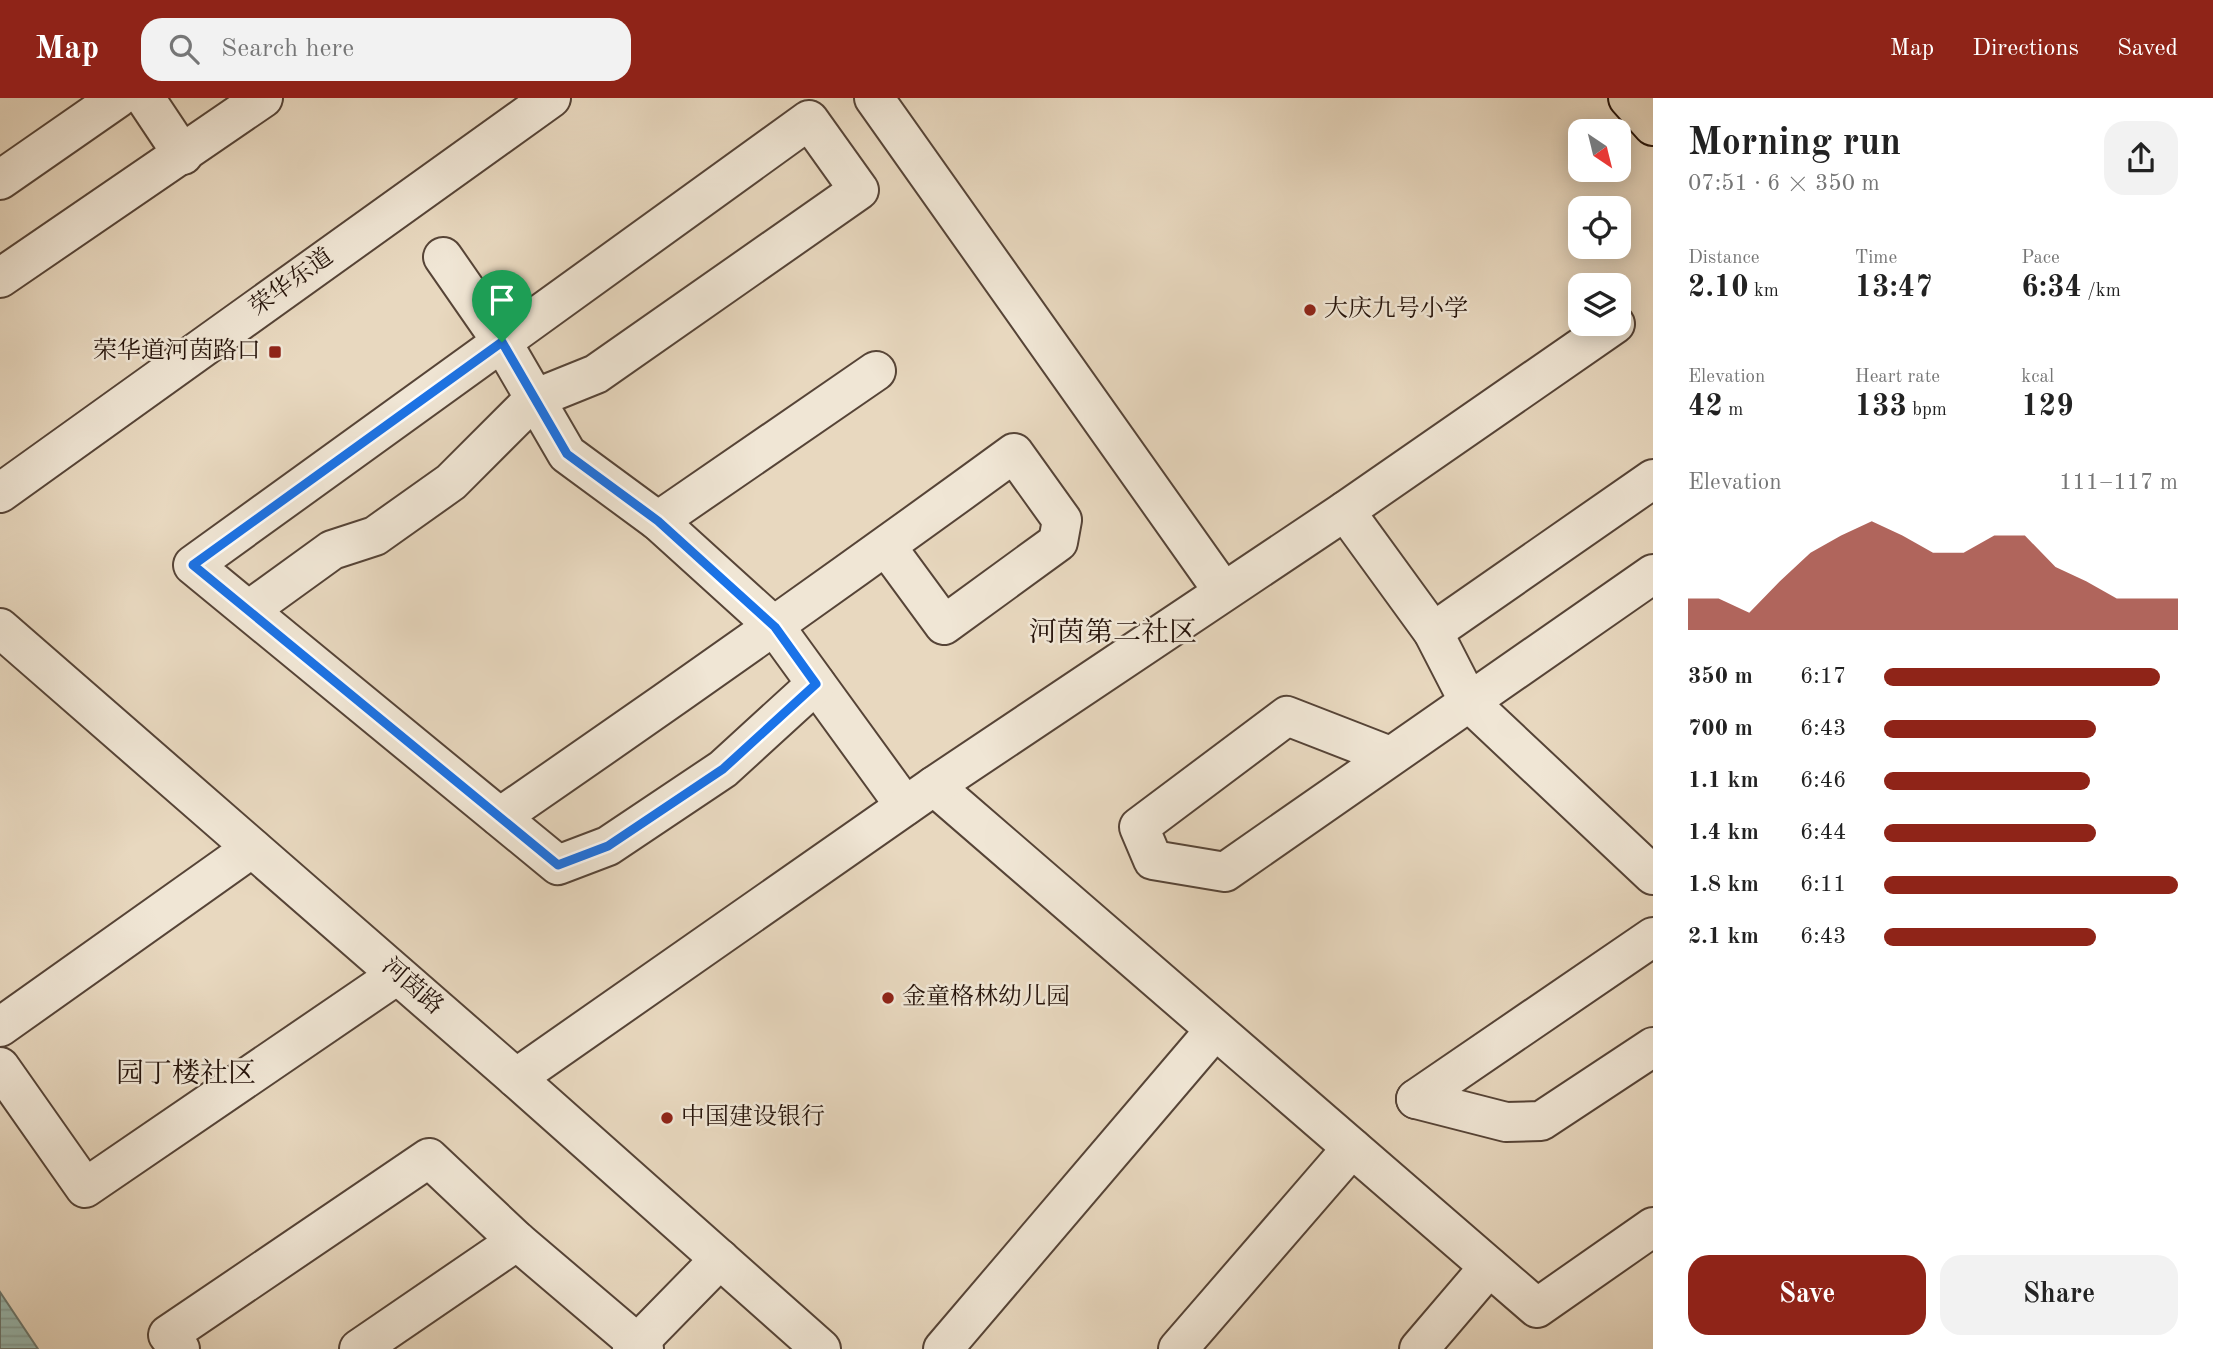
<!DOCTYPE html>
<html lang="en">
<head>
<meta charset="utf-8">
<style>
	body { margin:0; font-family:"Old Standard TT","Noto Serif SC",serif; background:#f2f2f2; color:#222; height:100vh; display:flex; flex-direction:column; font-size:26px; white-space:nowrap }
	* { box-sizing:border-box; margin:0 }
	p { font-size:23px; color:#767676 }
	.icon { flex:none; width:38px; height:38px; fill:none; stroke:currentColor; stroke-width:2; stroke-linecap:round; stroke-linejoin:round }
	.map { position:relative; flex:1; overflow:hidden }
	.side { display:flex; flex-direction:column; background:#fff; width:560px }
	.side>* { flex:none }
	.needle { width:46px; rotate:145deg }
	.buttons { position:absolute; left:1568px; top:21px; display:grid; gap:14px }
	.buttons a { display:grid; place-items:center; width:63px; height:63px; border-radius:14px; background:#fff; box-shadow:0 4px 18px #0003; font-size:35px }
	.pin { position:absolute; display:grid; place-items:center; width:60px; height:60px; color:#fff; margin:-72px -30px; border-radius:50% 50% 50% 0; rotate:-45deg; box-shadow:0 0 7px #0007 }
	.pin .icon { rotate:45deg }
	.round { display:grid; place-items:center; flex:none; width:74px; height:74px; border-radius:21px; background:#f2f2f2 }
	.headline { display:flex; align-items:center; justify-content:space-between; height:119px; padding:0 35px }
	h1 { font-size:38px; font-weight:800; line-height:52px }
	.stats { display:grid; grid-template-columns:repeat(3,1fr); gap:10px; height:119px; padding:7px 35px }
	.stats div { display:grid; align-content:center }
	.stats b { font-size:30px; font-weight:800 }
	.stats small { font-size:19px; font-weight:400 }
	.stats p { font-size:19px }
	.chart { height:196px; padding:14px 35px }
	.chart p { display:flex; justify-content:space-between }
	.chart svg { width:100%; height:126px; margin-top:7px; fill:#8f2418; opacity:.7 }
	.action { display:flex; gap:14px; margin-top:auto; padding:14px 35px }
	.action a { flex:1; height:80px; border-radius:21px; background:#8f2418; color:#fff; font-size:28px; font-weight:800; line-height:80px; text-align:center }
	.action a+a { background:#f2f2f2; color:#222 }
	ul { padding:0 35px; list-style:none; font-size:23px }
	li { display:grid; grid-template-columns:112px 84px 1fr; align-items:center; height:52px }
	li i { height:18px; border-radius:9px; background:#8f2418 }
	header { display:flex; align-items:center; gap:42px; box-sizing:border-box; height:98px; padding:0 35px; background:#8f2418; color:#fff }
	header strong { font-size:33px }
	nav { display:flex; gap:38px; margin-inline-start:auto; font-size:24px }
	.search { width:490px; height:63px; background:#f2f2f2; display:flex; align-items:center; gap:18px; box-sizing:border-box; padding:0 24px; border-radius:21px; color:#767676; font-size:26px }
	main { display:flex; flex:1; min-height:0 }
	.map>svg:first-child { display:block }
	.water { fill:url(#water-rules); stroke:#69776f; stroke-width:2 }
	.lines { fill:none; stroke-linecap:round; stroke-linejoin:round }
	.minor-casing { stroke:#564437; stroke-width:42 }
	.major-casing { stroke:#25130a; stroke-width:42 }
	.minor { stroke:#f0e6d5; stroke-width:38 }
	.major { stroke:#e8d8bf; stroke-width:38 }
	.route-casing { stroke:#fff; stroke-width:14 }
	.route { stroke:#1a73e8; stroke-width:9 }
	.poi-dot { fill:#8f2418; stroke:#f0e6d5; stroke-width:2.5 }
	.labels { text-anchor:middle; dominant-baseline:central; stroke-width:5; stroke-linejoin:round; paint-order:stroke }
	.street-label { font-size:24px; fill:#25130a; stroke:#f0e6d5 }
	.poi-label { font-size:24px; fill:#25130a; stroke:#f0e6d5; text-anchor:start }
	.quarter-label { font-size:28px; fill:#25130a; stroke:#f0e6d5 }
</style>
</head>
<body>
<header>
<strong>Map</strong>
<div class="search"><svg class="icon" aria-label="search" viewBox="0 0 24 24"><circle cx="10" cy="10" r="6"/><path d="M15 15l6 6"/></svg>Search here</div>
<nav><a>Map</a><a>Directions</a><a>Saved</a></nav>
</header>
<main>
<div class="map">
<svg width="1653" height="1251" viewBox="0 0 1653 1251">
	<defs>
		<pattern id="water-rules" width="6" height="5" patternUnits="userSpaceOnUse" patternTransform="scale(1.75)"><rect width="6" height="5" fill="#97bab2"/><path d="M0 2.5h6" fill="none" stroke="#829f98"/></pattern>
	</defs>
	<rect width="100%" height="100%" fill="#e8d8bf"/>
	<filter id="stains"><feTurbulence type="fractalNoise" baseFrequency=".00286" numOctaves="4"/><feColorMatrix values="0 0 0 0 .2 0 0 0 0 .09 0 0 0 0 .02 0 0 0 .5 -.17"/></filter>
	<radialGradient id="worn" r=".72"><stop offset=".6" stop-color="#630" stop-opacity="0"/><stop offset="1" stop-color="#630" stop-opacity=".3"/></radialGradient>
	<!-- water -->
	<path class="water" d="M0 1194 38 1251H0Z"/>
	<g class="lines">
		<!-- minor casing -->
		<g class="minor-casing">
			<g id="minor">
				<path d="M145 0 183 57"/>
				<path d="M874 0 1223 493"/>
				<path d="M0 82 118 0"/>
				<path d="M443 159 502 244 567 356 658 423 775 529 905 708"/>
				<path d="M0 180 263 0"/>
				<path d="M0 395 551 0"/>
				<path d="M1345 413 1433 534 1469 604 1653 777"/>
				<path d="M658 423 876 273"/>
				<path d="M249 512 332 452 375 438 451 384 534 301 596 276 859 92 809 22 193 467 558 767 608 748 723 671 816 586"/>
				<path d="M0 530 516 980 821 1251"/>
				<path d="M1433 534 1653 381"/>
				<path d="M1390 658 1287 618 1139 729 1153 762 1225 774 1653 476"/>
				<path d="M934 688 1537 1210 1653 1129"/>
				<path d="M500 719C673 600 844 479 1014 355L1062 422 1058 444 944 527 886 448"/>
				<path d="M0 929 252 750"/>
				<path d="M0 969 85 1090 397 877"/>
				<path d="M516 980 934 688 1345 413 1615 226"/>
				<path d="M1416 1001 1653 839"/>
				<path d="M1416 1001 1506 1024 1541 1023 1653 949"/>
				<path d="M180 1251 168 1237 429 1060 517 1143 644 1251"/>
				<path d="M359 1251 517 1143"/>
				<path d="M632 1251 720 1161"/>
				<path d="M943 1251 1215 932"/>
				<path d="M1178 1251 1352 1050"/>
				<path d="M1419 1251 1489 1169"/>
			</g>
		</g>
		<!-- major casing -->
		<g class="major-casing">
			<path id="major" d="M1628 0 1653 28"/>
		</g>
		<!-- minor -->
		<use href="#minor" class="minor"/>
		<!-- major -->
		<use href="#major" class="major"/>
	</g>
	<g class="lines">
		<!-- route casing -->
		<g class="route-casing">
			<path id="route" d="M502 244 567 356 658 423 775 529 816 586 723 671 608 748 558 767 193 467Z"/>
		</g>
		<!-- route -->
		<use href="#route" class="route"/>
	</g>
	<!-- markers -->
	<g class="poi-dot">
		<circle cx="1310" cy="212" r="7"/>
		<rect x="268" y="247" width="14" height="14" rx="3.5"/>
		<circle cx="888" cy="900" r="7"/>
		<circle cx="667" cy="1020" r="7"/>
	</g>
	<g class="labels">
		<!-- street labels -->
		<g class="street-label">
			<text transform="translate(292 185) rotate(-36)">荣华东道</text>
			<text transform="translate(412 889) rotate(41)">河茵路</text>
		</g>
		<!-- poi labels -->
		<g class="poi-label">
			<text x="1324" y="212">大庆九号小学</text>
			<text x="261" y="254" text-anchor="end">荣华道河茵路口</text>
			<text x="902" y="900">金童格林幼儿园</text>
			<text x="681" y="1020">中国建设银行</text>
		</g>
		<!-- quarter labels -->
		<g class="quarter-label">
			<text x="1113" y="536">河茵第二社区</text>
			<text x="186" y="977">园丁楼社区</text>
		</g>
	</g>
	<rect width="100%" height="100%" filter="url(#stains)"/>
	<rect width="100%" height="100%" fill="url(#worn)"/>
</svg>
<div class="buttons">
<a><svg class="needle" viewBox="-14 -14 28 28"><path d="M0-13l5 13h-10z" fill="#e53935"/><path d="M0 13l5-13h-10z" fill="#767676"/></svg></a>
<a><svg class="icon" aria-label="locate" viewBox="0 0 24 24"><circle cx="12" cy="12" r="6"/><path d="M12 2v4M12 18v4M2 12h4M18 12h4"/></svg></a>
<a><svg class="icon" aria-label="layers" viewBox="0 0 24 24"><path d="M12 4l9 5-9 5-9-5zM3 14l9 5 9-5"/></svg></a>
</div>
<div class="pin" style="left:502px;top:244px;background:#1e9e55"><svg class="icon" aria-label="arrive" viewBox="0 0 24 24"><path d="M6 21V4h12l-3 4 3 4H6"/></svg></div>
</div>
<section class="side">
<div class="headline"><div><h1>Morning run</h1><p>07:51 · 6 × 350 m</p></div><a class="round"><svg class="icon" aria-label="share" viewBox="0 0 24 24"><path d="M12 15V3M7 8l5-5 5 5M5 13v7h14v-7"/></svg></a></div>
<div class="stats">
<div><p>Distance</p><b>2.10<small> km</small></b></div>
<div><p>Time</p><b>13:47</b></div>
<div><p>Pace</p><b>6:34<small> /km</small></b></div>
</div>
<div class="stats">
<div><p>Elevation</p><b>42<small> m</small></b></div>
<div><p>Heart rate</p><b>133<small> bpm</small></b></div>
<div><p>kcal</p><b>129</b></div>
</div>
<div class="chart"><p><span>Elevation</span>111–117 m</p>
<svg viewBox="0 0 160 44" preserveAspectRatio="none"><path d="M0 44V33L10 33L20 38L30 27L40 17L50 11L60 6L70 11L80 17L90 17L100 11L110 11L120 22L130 27L140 33L150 33L160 33V44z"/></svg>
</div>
<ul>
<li><b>350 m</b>6:17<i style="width:94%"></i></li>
<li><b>700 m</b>6:43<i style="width:72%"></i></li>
<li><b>1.1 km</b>6:46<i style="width:70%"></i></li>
<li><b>1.4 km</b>6:44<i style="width:72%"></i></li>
<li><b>1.8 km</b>6:11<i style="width:100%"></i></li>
<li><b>2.1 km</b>6:43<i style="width:72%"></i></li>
</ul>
<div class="action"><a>Save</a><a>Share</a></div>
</section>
</main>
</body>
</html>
